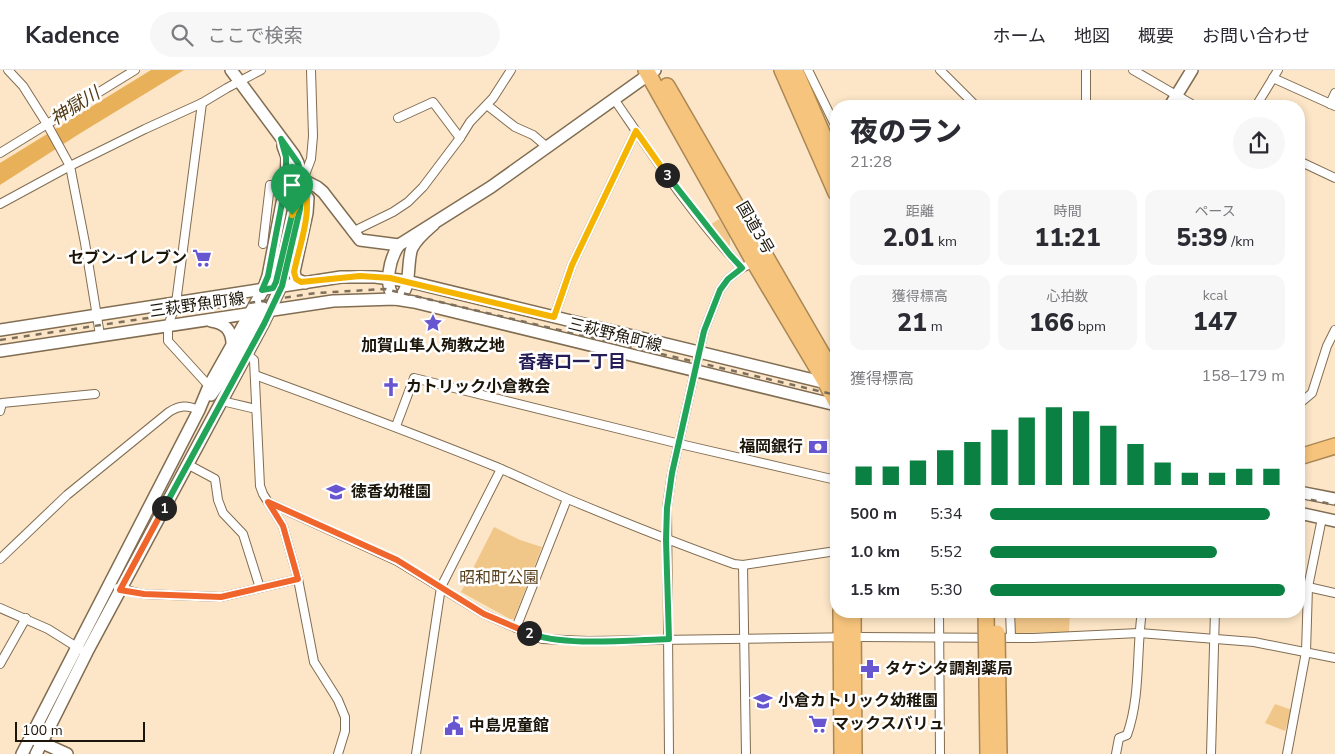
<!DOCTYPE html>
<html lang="ja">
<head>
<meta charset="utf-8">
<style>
	body { margin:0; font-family:"Nunito Sans","Noto Sans JP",sans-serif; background:#f7f7f7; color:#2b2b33; height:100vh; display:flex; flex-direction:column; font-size:19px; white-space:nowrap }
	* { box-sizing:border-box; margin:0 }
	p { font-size:16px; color:#7c7c81 }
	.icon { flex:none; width:28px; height:28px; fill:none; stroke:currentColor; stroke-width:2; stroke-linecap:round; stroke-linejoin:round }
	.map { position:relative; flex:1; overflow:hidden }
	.drawer { position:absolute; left:830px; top:30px; width:475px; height:518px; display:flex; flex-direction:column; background:#fff; border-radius:20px; box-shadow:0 2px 8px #0003 }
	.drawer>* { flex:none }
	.scale { position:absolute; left:15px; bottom:12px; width:130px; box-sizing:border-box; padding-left:5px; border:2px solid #1c1509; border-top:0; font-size:14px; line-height:18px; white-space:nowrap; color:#1c1509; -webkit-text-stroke:4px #fff; paint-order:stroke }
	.pin { position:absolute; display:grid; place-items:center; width:42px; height:42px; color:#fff; margin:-51px -21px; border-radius:50% 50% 50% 0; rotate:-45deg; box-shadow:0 0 5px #0007 }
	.pin .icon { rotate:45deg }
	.km { position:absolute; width:25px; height:25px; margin:-12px; border-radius:50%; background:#222; color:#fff; font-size:14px; line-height:25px; text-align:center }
	.round { display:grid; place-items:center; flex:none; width:52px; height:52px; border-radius:26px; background:#f7f7f7 }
	.summary { display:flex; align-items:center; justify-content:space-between; height:85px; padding:0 20px }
	h1 { font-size:28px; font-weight:800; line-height:38px }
	.figures { display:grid; grid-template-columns:repeat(3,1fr); gap:8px; height:85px; padding:5px 20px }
	.figures div { display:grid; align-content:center; border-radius:12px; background:#f7f7f7; text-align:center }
	.figures b { font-size:25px; font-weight:800 }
	.figures small { font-size:14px; font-weight:400 }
	.figures p { font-size:14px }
	.chart { height:140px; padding:10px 20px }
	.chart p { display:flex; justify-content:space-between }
	.chart svg { width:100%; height:90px; margin-top:5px; stroke:#0b8043; stroke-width:6 }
	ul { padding:0 20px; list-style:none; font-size:16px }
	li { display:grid; grid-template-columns:80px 60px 1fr; align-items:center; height:38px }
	li i { height:12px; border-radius:6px; background:#0b8043 }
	header { display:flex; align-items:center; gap:30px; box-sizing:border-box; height:70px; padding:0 25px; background:#fff; border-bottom:1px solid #e1e1e2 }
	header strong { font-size:24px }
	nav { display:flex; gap:28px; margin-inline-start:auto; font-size:18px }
	.search { width:350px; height:45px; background:#f7f7f7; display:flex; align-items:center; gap:12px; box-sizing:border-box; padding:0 18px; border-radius:28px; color:#7c7c81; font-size:19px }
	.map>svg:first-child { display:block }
	.green { fill:#f1c689 }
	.water { fill:#e9b05a }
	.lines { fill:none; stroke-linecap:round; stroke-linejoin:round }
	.street-casing { stroke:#816d52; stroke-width:10 }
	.secondary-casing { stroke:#816d52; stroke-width:14 }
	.highway-casing { stroke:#aa8754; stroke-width:18 }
	.street { stroke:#fff; stroke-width:8 }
	.secondary { stroke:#fff; stroke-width:11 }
	.highway { stroke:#f6c47c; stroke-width:15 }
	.rail { stroke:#7e705c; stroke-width:2.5; stroke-dasharray:6 6; stroke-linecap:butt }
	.highway-bridge-casing { stroke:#aa8754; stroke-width:18; stroke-linecap:butt }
	.highway-bridge { stroke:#f6c47c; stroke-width:15 }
	.split-1-casing { stroke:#fff; stroke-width:10 }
	.split-2-casing { stroke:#fff; stroke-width:10 }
	.split-3-casing { stroke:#fff; stroke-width:10 }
	.split-4-casing { stroke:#fff; stroke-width:10 }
	.split-1 { stroke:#22a559; stroke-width:6 }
	.split-2 { stroke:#f0652b; stroke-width:6 }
	.split-3 { stroke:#22a559; stroke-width:6 }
	.split-4 { stroke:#f5b400; stroke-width:6 }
	.labels { text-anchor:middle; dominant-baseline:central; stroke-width:5; stroke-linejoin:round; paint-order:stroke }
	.street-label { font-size:16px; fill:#1c1509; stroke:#fff }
	.poi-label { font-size:16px; font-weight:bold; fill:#1c1509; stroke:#fff; text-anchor:start }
	.park-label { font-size:16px; fill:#58401d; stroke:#fff }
	.water-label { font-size:18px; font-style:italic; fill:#533b17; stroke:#fff }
	.neighbourhood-label { font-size:18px; font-weight:bold; fill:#271e58; stroke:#fff }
</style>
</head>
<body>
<header>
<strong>Kadence</strong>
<div class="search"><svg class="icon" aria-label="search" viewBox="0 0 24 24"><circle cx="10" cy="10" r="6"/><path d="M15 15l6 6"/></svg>ここで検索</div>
<nav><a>ホーム</a><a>地図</a><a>概要</a><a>お問い合わせ</a></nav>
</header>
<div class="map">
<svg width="1335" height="684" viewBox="0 0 1335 684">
	<rect width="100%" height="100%" fill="#fde6c7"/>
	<!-- green -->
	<g class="green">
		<path d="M719 149 730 167V183L708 156Z"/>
		<path d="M494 457 520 470 542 477 514 549H510L461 522Z"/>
		<path d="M1015 541H1070L1069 562 1015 563Z"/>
		<path d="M1275 634 1292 640 1285 661 1265 653Z"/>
	</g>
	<!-- water -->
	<path class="water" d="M151 0H184L79 64 0 115V93Z"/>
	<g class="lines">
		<!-- street casing -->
		<g class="street-casing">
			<g id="street">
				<path d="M8 0 23 16 47 54 70 96 85 173 100 265"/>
				<path d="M808 0 836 57"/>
				<path d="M940 0 976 36"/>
				<path d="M1133 0 1195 36"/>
				<path d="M1273 8 1335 36"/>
				<path d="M614 29C654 87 693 147 742 198L754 192"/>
				<path d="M202 33 176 233 168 256V271L209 316"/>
				<path d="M1330 34 1335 23"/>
				<path d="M487 35 515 57 533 65 547 77"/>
				<path d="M1086 36V0"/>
				<path d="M1256 36 1278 0"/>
				<path d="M398 48 433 32 460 68"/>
				<path d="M0 83 135 0"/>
				<path d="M1299 91 1335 108"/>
				<path d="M303 110 311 89 313 66 311 0"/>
				<path d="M0 134 70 96 145 59 202 33 227 18 261 0"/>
				<path d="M352 162 393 142 408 132 423 117 460 68 470 52 493 28 511 0"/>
				<path d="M263 174 270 115"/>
				<path d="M554 247 572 195 636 61"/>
				<path d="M247 284 254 290 260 416 263 424 283 456 298 509 314 592 338 630 345 647V661L338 684"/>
				<path d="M255 305C337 335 418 365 499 398 522 408 545 419 568 429 623 452 678 474 734 494L743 495 836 481"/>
				<path d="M222 331 256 339"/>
				<path d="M1299 334 1312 323 1327 276 1335 260"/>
				<path d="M0 341 2 333 95 324"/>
				<path d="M396 356 414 308 680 374 836 410"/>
				<path d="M187 394 215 409 218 430 223 443 243 464 260 518"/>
				<path d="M268 432 397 491 484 544 542 569 588 571 860 567 1033 568 1139 563 1254 572 1335 588"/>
				<path d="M0 489 67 425 169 342C180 335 187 335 199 340"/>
				<path d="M743 495 746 684"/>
				<path d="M1308 517 1335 523"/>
				<path d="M118 518 143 524 221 527 298 509"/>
				<path d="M0 538 48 559 80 579"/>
				<path d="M939 541 940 684"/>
				<path d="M1010 541 1011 567"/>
				<path d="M516 558 567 429"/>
				<path d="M0 594 26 548"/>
				<path d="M416 684 441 517 501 399"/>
				<path d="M669 684 667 437 672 403 704 261 720 220 728 209 742 198"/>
				<path d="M1116 684 1119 668 1127 665C1141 626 1136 582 1142 541"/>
				<path d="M1211 684 1215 541"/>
				<path d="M1287 684 1306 582 1308 517 1322 448"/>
			</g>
		</g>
		<!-- secondary casing -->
		<g class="secondary-casing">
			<g id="secondary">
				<path d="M1170 36 1192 0"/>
				<path d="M303 110 317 117 323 122 360 170 399 175"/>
				<path d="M434 154C426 161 417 168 412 178 406 193 413 224 395 229 383 215 390 188 399 175L491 117 655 0"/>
				<path d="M305 213 296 209 294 202 307 143 308 128"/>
				<path d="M211 251C224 253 231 259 232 272"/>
				<path d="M0 260 341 207H375L407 211 826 313"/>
				<path d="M0 281 333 231 395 229 414 232 836 335"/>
				<path d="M211 325 221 311 263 238"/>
				<path d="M1299 422 1335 429"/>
				<path d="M1299 443 1335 451"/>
				<path d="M36 670 67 684"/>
				<path d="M22 684 199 340 209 316 263 220 268 206 286 112 287 87 283 76"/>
				<path d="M36 684 87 582 263 254 281 216 300 139 303 110 298 93 294 85 231 0"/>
			</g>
		</g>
		<!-- highway casing -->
		<g class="highway-casing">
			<g id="highway">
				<path d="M646 0 754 192 826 313 836 332"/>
				<path d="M782 0 836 123"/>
				<path d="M795 0 836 95"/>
				<path d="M667 16 836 308"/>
				<path d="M1299 387 1335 376"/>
				<path d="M841 541 842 684"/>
				<path d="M853 541 854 684"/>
			</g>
		</g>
		<!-- street -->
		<use href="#street" class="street"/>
		<!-- secondary -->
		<use href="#secondary" class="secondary"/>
		<!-- highway -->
		<use href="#highway" class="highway"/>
		<!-- rail -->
		<g class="rail">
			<path d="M0 270 316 223 385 219 836 325"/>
			<path d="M1299 427 1335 435"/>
		</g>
		<!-- highway-bridge casing -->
		<g class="highway-bridge-casing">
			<g id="highway-bridge">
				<path d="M986 541 988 684"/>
				<path d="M997 563 999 684"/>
			</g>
		</g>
		<!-- highway-bridge -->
		<use href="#highway-bridge" class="highway-bridge"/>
	</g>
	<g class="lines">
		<!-- split-1 casing -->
		<g class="split-1-casing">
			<path id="split-1" d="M164 438 264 254 282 216 300 139 303 110 298 93 281 69 286 87V112L268 206 262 220 273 218 276 212 292 145"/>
		</g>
		<!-- split-2 casing -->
		<g class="split-2-casing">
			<path id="split-2" d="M164 438 120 520 144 524 221 527 298 509 283 456 268 432 397 490 484 544 529 563"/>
		</g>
		<!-- split-3 casing -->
		<g class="split-3-casing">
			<path id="split-3" d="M529 563C562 577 631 570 669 569L666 470 667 438 672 403 704 261 720 220 728 209 742 198 730 185 667 105"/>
		</g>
		<!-- split-4 casing -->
		<g class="split-4-casing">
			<path id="split-4" d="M292 145 302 126 303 110C314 139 300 173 294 202L296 209 301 212 360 206 390 208 554 247 572 195 636 61 667 105"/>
		</g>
		<!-- split-1 -->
		<use href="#split-1" class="split-1"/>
		<!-- split-2 -->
		<use href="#split-2" class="split-2"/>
		<!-- split-3 -->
		<use href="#split-3" class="split-3"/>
		<!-- split-4 -->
		<use href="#split-4" class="split-4"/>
	</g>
	<!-- icons -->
	<defs>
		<g id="supermarket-bare" transform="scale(1.5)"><path d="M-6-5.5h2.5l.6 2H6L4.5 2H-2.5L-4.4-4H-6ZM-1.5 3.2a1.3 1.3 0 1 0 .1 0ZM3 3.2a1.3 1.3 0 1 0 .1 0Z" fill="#6856d0" stroke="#fff" stroke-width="2.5" paint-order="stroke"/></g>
		<g id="sight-bare" transform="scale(1.5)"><path d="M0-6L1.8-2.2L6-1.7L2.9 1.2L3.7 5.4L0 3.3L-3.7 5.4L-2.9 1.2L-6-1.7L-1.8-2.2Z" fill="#6856d0" stroke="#fff" stroke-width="2.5" paint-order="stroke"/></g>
		<g id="church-bare" transform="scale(1.5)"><path d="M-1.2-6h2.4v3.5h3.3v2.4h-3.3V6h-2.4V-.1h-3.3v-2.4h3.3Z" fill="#6856d0" stroke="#fff" stroke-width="2.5" paint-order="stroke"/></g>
		<g id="bank-bare" transform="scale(1.5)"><path d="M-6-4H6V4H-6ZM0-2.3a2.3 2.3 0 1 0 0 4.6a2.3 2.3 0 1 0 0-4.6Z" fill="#6856d0" stroke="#fff" stroke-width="2.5" paint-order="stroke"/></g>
		<g id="school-bare" transform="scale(1.5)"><path d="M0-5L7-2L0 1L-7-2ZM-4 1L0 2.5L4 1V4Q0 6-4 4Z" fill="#6856d0" stroke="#fff" stroke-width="2.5" paint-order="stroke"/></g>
		<g id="pharmacy-bare" transform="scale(1.5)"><path d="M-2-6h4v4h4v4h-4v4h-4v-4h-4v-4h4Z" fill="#6856d0" stroke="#fff" stroke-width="2.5" paint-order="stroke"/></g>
		<g id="civic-bare" transform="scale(1.5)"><path d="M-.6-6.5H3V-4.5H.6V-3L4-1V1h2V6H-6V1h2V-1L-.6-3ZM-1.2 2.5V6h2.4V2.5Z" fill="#6856d0" stroke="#fff" stroke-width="2.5" paint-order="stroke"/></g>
	</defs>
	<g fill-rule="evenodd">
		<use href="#supermarket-bare" x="202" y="188"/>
		<use href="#sight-bare" x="433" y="253"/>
		<use href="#church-bare" x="391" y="317"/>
		<use href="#bank-bare" x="818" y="377"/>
		<use href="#school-bare" x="336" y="422"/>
		<use href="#pharmacy-bare" x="870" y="599"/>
		<use href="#school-bare" x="763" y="631"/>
		<use href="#supermarket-bare" x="818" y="654"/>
		<use href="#civic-bare" x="454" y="656"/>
	</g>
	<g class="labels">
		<!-- street labels -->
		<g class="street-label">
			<text transform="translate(755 158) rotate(60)">国道3号</text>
			<text transform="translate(197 235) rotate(-8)">三萩野魚町線</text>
			<text transform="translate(615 265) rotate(14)">三萩野魚町線</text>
		</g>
		<!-- poi labels -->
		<g class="poi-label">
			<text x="187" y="188" text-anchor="end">セブン-イレブン</text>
			<text x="433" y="276" text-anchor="middle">加賀山隼人殉教之地</text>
			<text x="406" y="317">カトリック小倉教会</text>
			<text x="803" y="377" text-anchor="end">福岡銀行</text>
			<text x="351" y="422">徳香幼稚園</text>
			<text x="885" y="599">タケシタ調剤薬局</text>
			<text x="778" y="631">小倉カトリック幼稚園</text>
			<text x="833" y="654">マックスバリュ</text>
			<text x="469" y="656">中島児童館</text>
		</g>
		<!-- park labels -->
		<g class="park-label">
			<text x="499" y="508">昭和町公園</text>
		</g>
		<!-- water labels -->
		<g class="water-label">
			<text transform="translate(75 36) rotate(-32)">神獄川</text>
		</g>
		<!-- neighbourhood labels -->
		<g class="neighbourhood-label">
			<text x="572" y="292">香春口一丁目</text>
		</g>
	</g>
</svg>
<div class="scale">100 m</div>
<div class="pin" style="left:292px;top:145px;background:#1e9e55"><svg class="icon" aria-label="arrive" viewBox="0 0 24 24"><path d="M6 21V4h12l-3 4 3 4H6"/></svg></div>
<b class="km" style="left:164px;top:438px">1</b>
<b class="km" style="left:529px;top:563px">2</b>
<b class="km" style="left:667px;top:105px">3</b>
<section class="drawer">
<div class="summary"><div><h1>夜のラン</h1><p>21:28</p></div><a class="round"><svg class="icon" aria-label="share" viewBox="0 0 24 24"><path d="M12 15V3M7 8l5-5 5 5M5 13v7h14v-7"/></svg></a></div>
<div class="figures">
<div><p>距離</p><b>2.01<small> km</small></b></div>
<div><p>時間</p><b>11:21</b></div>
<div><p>ペース</p><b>5:39<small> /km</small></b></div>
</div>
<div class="figures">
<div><p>獲得標高</p><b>21<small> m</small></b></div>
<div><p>心拍数</p><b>166<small> bpm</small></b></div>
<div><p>kcal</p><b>147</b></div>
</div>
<div class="chart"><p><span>獲得標高</span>158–179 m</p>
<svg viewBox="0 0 160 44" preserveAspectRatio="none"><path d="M5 44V35M15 44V35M25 44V32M35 44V27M45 44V23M55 44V17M65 44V11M75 44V6M85 44V8M95 44V15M105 44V24M115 44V33M125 44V38M135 44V38M145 44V36M155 44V36"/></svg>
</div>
<ul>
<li><b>500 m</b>5:34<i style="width:95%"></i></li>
<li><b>1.0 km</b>5:52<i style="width:77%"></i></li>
<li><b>1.5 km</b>5:30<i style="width:100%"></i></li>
</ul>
</section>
</div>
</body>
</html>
